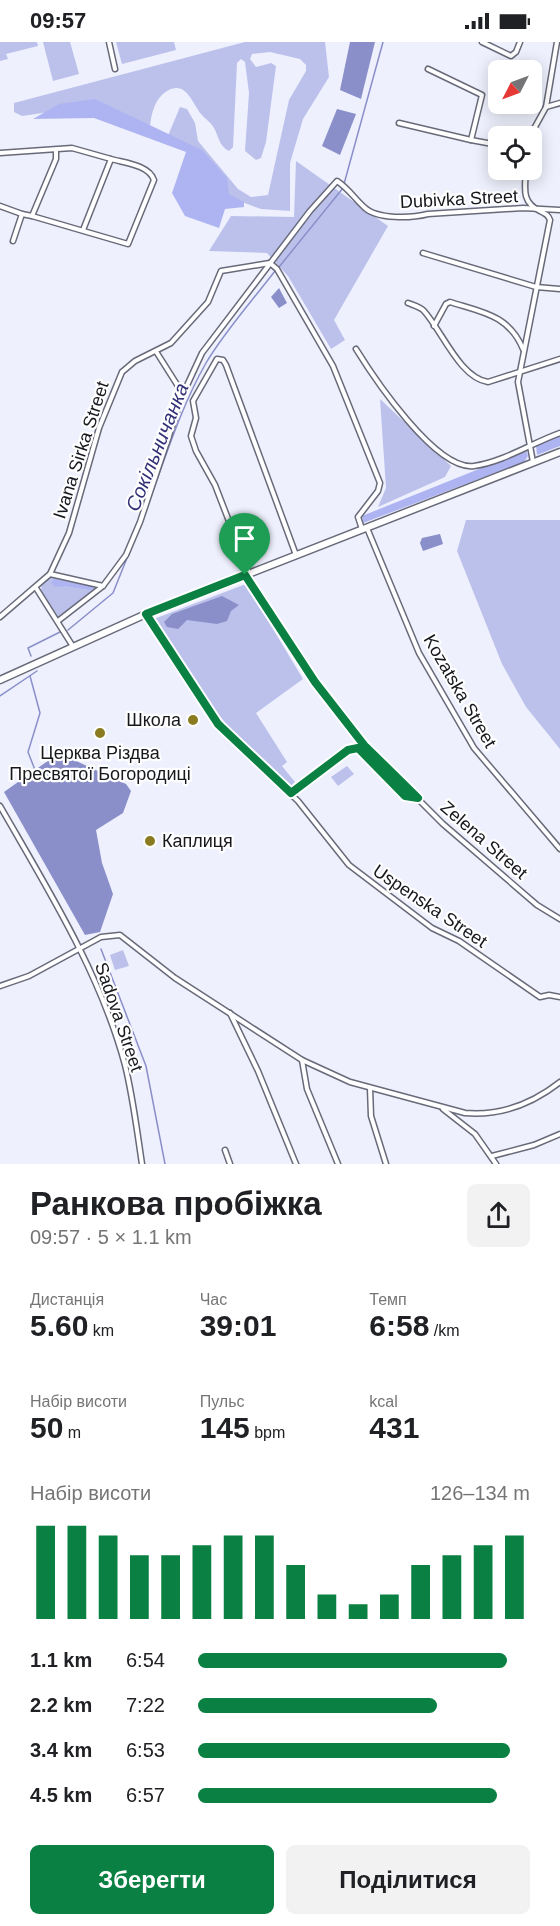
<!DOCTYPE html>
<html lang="uk">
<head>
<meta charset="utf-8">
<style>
	body { margin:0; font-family:Helvetica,sans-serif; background:#f2f2f2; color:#202124; height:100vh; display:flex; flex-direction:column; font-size:22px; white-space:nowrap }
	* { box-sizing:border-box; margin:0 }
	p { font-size:20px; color:#757577 }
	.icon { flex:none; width:33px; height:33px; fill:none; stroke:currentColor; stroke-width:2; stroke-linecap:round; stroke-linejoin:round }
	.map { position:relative; height:1122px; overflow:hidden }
	.details { display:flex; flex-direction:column; background:#fff; flex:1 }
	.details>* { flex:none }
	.needle { width:39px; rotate:228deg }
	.controls { position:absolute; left:488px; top:18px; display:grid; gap:12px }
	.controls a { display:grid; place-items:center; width:54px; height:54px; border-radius:9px; background:#fff; box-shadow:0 3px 15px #0003; font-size:30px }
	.pin { position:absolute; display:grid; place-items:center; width:51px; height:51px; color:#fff; margin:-62px -26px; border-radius:50% 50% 50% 0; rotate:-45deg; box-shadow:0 0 6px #0007 }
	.pin .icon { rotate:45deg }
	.round { display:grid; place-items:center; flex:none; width:63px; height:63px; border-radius:9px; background:#f2f2f2 }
	.head { display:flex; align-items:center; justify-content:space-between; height:102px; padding:0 30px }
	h1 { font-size:33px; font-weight:700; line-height:45px }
	.figures { display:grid; grid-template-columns:repeat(3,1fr); gap:9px; height:102px; padding:6px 30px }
	.figures div { display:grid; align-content:center }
	.figures b { font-size:30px; font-weight:700 }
	.figures small { font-size:16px; font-weight:400 }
	.figures p { font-size:16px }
	.chart { height:168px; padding:12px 30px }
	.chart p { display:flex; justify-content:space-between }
	.chart svg { width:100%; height:108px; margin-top:6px; stroke:#0b8043; stroke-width:6 }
	.action { display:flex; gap:12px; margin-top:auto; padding:12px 30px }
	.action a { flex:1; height:69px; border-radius:9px; background:#0b8043; color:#fff; font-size:24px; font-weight:700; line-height:69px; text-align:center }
	.action a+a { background:#f2f2f2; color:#202124 }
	ul { padding:0 30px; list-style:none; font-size:20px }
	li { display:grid; grid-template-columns:96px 72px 1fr; align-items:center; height:45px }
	li i { height:15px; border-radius:8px; background:#0b8043 }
	.status { display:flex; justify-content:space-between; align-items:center; height:42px; padding:0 30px; background:#fff; direction:ltr }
	.status svg { height:16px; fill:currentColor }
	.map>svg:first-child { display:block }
	.green { fill:#bcc1ec; fill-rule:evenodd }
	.forest { fill:#aeb4f1 }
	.water { fill:#8a8fca }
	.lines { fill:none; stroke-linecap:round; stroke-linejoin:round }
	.stream { stroke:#8a8fca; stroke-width:1.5 }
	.street-casing { stroke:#686a79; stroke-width:7 }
	.secondary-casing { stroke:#686a79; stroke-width:9 }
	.street { stroke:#fff; stroke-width:4 }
	.secondary { stroke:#fff; stroke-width:6 }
	.route-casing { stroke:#fff; stroke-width:12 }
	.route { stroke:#0b8043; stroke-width:8 }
	.poi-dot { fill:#8a7b21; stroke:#fefefe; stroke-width:2 }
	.labels { text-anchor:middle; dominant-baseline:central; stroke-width:4.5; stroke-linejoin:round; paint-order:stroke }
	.street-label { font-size:18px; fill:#17181e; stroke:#fefefe }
	.poi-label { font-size:18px; fill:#17181e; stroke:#fefefe; text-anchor:end }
	.water-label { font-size:20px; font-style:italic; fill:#323177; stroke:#fefefe }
</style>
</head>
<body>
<div class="status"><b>09:57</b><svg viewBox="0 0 49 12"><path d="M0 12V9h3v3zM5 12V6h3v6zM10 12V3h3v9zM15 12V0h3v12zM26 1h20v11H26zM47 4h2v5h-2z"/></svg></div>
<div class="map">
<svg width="560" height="1122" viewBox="0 0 560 1122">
	<rect width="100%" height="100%" fill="#eef0fd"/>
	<!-- green -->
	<g class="green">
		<path d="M0 0H37L38 4 6 12 8 17 0 19Z"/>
		<path d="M43 0H70L79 32 53 39Z"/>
		<path d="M116 0H174L176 8 122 22Z"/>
		<path d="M245 0H325L329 35 303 77 290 121V169L261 167 234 157 205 134 190 110 96 71 56 69 22 74 14 70V61ZM270 10 300 17 306 23V29L289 58 268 153 251 155 238 147 198 99 195 81 187 67 180 65 167 96 150 85C151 72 155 56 167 49 186 38 192 61 201 72 205 77 211 80 214 86 219 95 219 104 229 109L233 105 237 21 241 17 245 20 249 51 245 109 256 118 261 116 266 100 276 24 271 21 256 25 250 17 252 12Z"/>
		<path d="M296 119 388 184 334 278 345 298 331 307 288 234 267 211 209 209 231 174 294 175Z"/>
		<path d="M380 357 451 424 445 435 378 465 386 446Z"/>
		<path d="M466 478H560V707L526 665 502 622 457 509Z"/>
		<path d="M55 534 98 543 100 546 59 576 41 549 42 540Z"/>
		<path d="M246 542 303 637 256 671 287 720 282 724 295 740 291 745H287L252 711 202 654 154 577Z"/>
		<path d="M347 724 354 732 338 744 331 735Z"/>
		<path d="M123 908 129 924 115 928 110 913Z"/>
	</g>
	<!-- forest -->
	<g class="forest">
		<path d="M95 57 202 108 227 136 229 152 244 160V165L225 167 219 186 185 174 172 151 186 110 94 76 33 77 59 62Z"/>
		<path d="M560 394V404L537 413 536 403Z"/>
		<path d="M526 408 528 414 524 420 363 481 362 474Z"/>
		<path d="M54 537 91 543 94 546 91 548 66 544 55 545 51 541Z"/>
	</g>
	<!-- water -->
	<g class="water">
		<path d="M350 0H375L361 57 340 48Z"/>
		<path d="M337 67 356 72 340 113 322 104Z"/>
		<path d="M279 246 287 261 279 266 271 255Z"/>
		<path d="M440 492 443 502 423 509 420 501 422 496Z"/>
		<path d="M222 554 239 563 231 569 227 579 217 582 187 578 178 587 167 585 164 580 172 572Z"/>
		<path d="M59 711 126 742 131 749 123 771 96 788 102 821 113 852 100 890 85 893 4 750Z"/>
	</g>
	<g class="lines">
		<!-- stream -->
		<g class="stream">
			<path d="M344 142 383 0"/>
			<path d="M279 225 343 146"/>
			<path d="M150 457C167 411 182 363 206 321 225 289 252 259 275 229"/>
			<path d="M68 588 113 551 129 511"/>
			<path d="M31 614 28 606 60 590"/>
			<path d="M30 634 40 671 28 710 35 728"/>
			<path d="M0 654 37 629"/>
			<path d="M101 907 146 1024 165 1122"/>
		</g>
		<!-- street casing -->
		<g class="street-casing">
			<g id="street">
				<path d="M109 0 115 27"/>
				<path d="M482 0 511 14 516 10 520 0"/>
				<path d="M428 27 482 53 471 98 498 103"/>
				<path d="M546 65 560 61"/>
				<path d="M399 81 471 98"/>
				<path d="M530 94 546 65 557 0"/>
				<path d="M0 111 72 106 111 117 83 188"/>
				<path d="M526 128C525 146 521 160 540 169 545 172 548 172 550 178L518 340 533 420"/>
				<path d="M0 164 22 172"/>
				<path d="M32 174 128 202 154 138C149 123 125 121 111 117"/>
				<path d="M13 199 22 172 32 174 56 117V109"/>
				<path d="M423 211 536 245 560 247"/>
				<path d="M270 221 277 227 333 324 380 441 378 449 358 475 362 487"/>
				<path d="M408 261C413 263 421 265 424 269 442 289 460 336 488 340L560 317"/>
				<path d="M434 284 446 262 450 260C482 270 509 273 523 307"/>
				<path d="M356 307C374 336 436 429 474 424 503 420 532 401 560 391"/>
				<path d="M157 311 183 352"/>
				<path d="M367 486 419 611 474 706 560 807"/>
				<path d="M249 531 215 443 196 409 191 394 196 376 193 359 217 317 223 318 226 323 296 513"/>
				<path d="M50 532 103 544"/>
				<path d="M245 533 315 640 366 705 443 782 537 863 560 877"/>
				<path d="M36 546 72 603"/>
				<path d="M146 572 218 683 298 759 349 823 432 886 459 899 540 955 549 953 560 955"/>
				<path d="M0 575 50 532 69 491 99 386 122 330 135 319 171 301 208 260 221 229 270 221"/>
				<path d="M58 579 103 544 126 513 140 480 183 352 202 311 310 169 337 139C348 146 354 156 364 165 377 178 412 176 428 172L523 166 560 168"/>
				<path d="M291 751 348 708 358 706 405 754 417 756"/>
				<path d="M0 764C47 846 100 930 125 1023 133 1055 137 1089 142 1122"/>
				<path d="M0 944 29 934 101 895 120 893 175 936 302 1018 350 1040 465 1071C500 1074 532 1062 560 1040"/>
				<path d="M230 971 258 1029 296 1122"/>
				<path d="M302 1018 307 1047 338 1122"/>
				<path d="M370 1046 371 1074 386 1122"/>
				<path d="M443 1067 475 1092 496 1122"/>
				<path d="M225 1108 230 1122"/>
				<path d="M492 1114 534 1103 560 1092"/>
			</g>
		</g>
		<!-- secondary casing -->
		<g class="secondary-casing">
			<path id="secondary" d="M0 638 146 572 560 410"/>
		</g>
		<!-- street -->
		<use href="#street" class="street"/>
		<!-- secondary -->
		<use href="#secondary" class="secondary"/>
	</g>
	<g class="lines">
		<!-- route casing -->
		<g class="route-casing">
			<path id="route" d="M245 533 315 640 364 703 418 756 405 754 358 706 348 708 291 751 218 682 146 572Z"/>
		</g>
		<!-- route -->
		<use href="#route" class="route"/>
	</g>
	<!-- markers -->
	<g class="poi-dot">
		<circle cx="193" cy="678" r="6"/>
		<circle cx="100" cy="691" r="6"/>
		<circle cx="150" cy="799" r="6"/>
	</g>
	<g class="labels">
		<!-- street labels -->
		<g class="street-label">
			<text transform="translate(459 157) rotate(-3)">Dubivka Street</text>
			<text transform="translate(81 408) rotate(-72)">Ivana Sirka Street</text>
			<text transform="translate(460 649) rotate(60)">Kozatska Street</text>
			<text transform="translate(484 798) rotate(41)">Zelena Street</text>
			<text transform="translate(430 864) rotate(34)">Uspenska Street</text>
			<text transform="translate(119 975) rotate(71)">Sadova Street</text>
		</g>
		<!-- poi labels -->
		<g class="poi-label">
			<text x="181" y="678">Школа</text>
			<text x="100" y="711" text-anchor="middle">Церква Різдва<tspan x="100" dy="21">Пресвятої Богородиці</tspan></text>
			<text x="162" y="799" text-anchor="start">Каплиця</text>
		</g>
		<!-- water labels -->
		<g class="water-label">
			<text transform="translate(157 405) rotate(-68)">Сокільничанка</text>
		</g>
	</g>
</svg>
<div class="controls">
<a><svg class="needle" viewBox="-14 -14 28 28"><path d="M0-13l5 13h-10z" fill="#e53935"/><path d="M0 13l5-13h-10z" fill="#757577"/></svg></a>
<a><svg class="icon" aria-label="locate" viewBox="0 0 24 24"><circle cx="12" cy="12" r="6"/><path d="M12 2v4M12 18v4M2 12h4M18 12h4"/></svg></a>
</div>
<div class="pin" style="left:245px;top:533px;background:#1e9e55"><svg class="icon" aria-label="arrive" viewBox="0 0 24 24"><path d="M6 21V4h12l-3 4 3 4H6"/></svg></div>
</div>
<section class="details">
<div class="head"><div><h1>Ранкова пробіжка</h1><p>09:57 · 5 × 1.1 km</p></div><a class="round"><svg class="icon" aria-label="share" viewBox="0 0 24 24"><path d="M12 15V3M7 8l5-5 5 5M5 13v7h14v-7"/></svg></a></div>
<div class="figures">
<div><p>Дистанція</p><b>5.60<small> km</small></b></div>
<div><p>Час</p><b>39:01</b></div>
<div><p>Темп</p><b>6:58<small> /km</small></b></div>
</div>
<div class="figures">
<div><p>Набір висоти</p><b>50<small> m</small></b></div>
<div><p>Пульс</p><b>145<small> bpm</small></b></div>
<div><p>kcal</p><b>431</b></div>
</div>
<div class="chart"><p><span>Набір висоти</span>126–134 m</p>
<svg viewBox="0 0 160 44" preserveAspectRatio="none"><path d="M5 44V6M15 44V6M25 44V10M35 44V18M45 44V18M55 44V14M65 44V10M75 44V10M85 44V22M95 44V34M105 44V38M115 44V34M125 44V22M135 44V18M145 44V14M155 44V10"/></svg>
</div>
<ul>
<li><b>1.1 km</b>6:54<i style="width:93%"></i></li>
<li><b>2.2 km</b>7:22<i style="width:72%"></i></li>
<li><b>3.4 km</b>6:53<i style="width:94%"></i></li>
<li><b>4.5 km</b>6:57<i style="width:90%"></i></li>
</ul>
<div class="action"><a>Зберегти</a><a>Поділитися</a></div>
</section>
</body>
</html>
